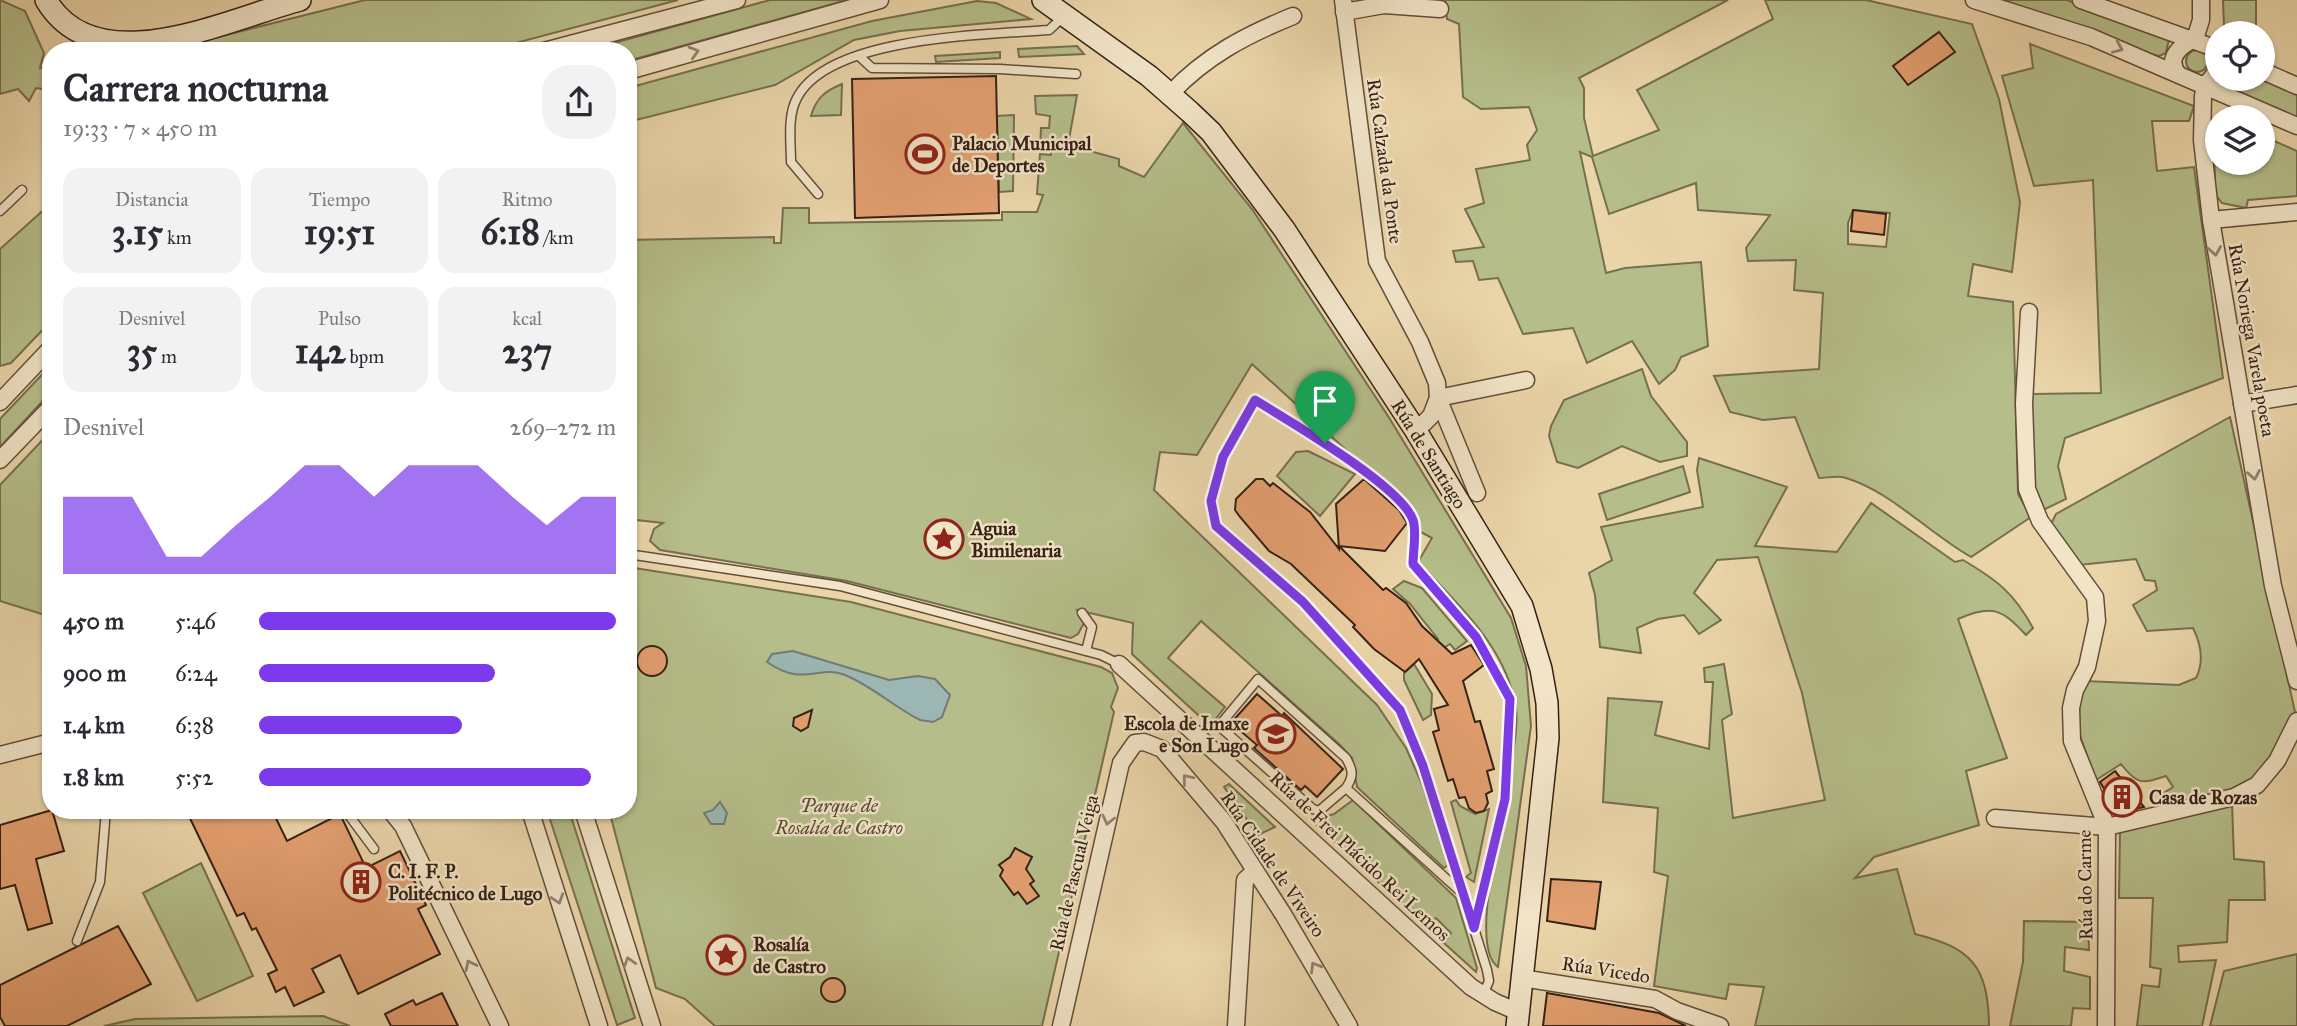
<!DOCTYPE html>
<html lang="es">
<head>
<meta charset="utf-8">
<style>
	body { margin:0; font-family:"IM FELL Great Primer",serif; background:#f2f2f3; color:#2b2b33; height:100vh; display:flex; flex-direction:column; font-size:26px; white-space:nowrap }
	* { box-sizing:border-box; margin:0 }
	p { font-size:23px; color:#7c7c81 }
	.icon { flex:none; width:38px; height:38px; fill:none; stroke:currentColor; stroke-width:2; stroke-linecap:round; stroke-linejoin:round }
	.map { position:relative; flex:1; overflow:hidden }
	.panel { position:absolute; left:42px; top:42px; width:595px; height:777px; display:flex; flex-direction:column; background:#fff; border-radius:28px; box-shadow:0 2px 5px #0004 }
	.panel>* { flex:none }
	.fabs { position:absolute; left:2205px; top:21px; display:grid; gap:14px }
	.fabs a { display:grid; place-items:center; width:70px; height:70px; border-radius:50%; background:#fff; box-shadow:0 2px 5px #0004; font-size:35px }
	.pin { position:absolute; display:grid; place-items:center; width:60px; height:60px; color:#fff; margin:-72px -30px; border-radius:50% 50% 50% 0; rotate:-45deg; box-shadow:0 0 7px #0007 }
	.pin .icon { rotate:45deg }
	.round { display:grid; place-items:center; flex:none; width:74px; height:74px; border-radius:28px; background:#f2f2f3 }
	.head { display:flex; align-items:center; justify-content:space-between; height:119px; padding:0 21px }
	h1 { font-size:38px; font-weight:800; line-height:52px }
	.figures { display:grid; grid-template-columns:repeat(3,1fr); gap:10px; height:119px; padding:7px 21px }
	.figures div { display:grid; align-content:center; border-radius:18px; background:#f2f2f3; text-align:center }
	.figures b { font-size:35px; font-weight:800 }
	.figures small { font-size:19px; font-weight:400 }
	.figures p { font-size:19px }
	.chart { height:196px; padding:14px 21px }
	.chart p { display:flex; justify-content:space-between }
	.chart svg { width:100%; height:126px; margin-top:7px; fill:#7c3aed; opacity:.7 }
	ul { padding:0 21px; list-style:none; font-size:23px }
	li { display:grid; grid-template-columns:112px 84px 1fr; align-items:center; height:52px }
	li i { height:18px; border-radius:9px; background:#7c3aed }
	.map>svg:first-child { display:block }
	.green { fill:#b5be8a; stroke:#766f50; stroke-width:2; fill-rule:evenodd }
	.water { fill:#9bb6b3; stroke:#737a74; stroke-width:2 }
	.building { fill:#e39f70; stroke:#362015; stroke-width:2 }
	.lines { fill:none; stroke-linecap:round; stroke-linejoin:round }
	.lane-casing { stroke:#634d3a; stroke-width:11 }
	.street-casing { stroke:#634d3a; stroke-width:19 }
	.secondary-casing { stroke:#362015; stroke-width:24 }
	.lane { stroke:#f1e4c7; stroke-width:8 }
	.street { stroke:#f1e4c7; stroke-width:16 }
	.secondary { stroke:#f1e4c7; stroke-width:21 }
	.oneway { stroke:#94826e }
	.route-casing { stroke:#fff; stroke-width:14 }
	.route { stroke:#7c3aed; stroke-width:9 }
	.labels { text-anchor:middle; dominant-baseline:central; stroke-width:5; stroke-linejoin:round; paint-order:stroke }
	.poi-label { font-size:19px; font-weight:bold; fill:#362015; stroke:#f1e4c7; text-anchor:start }
	.street-label { font-size:19px; fill:#362015; stroke:#f1e4c7 }
	.park-label { font-size:19px; font-style:italic; fill:#564832; stroke:#f1e4c7 }
</style>
</head>
<body>
<div class="map">
<svg width="2297" height="1026" viewBox="0 0 2297 1026">
	<rect width="100%" height="100%" fill="#ead5a9"/>
	<filter id="stains"><feTurbulence type="fractalNoise" baseFrequency=".00286" numOctaves="4"/><feColorMatrix values="0 0 0 0 .2 0 0 0 0 .09 0 0 0 0 .02 0 0 0 .5 -.17"/></filter>
	<radialGradient id="worn" r=".72"><stop offset=".6" stop-color="#630" stop-opacity="0"/><stop offset="1" stop-color="#630" stop-opacity=".3"/></radialGradient>
	<!-- green -->
	<g class="green">
		<path d="M0 0 25 11 44 53 40 68H51V90L36 88 29 101 18 89 0 94Z"/>
		<path d="M365 0H678L485 51H162Z"/>
		<path d="M770 0H847L628 61V51H585Z"/>
		<path d="M1445 0H1728L1579 78 1584 88V118L1593 156 1659 130 1637 90 1773 19 1765 0H1866L1972 24 1999 99 2020 202 2012 272 1973 264 1968 296 2013 302 2018 494 2031 517 1971 557C1930 534 1890 491 1846 478 1838 475 1827 478 1819 478L1795 417 1763 420 1730 412 1714 376 1819 369 1823 293 1794 290 1796 260 1748 261 1746 248 1770 215 1698 210 1696 183 1609 214 1592 157 1580 152 1606 273 1625 268 1701 262 1708 346 1681 357 1675 370 1659 384 1632 341 1587 363 1573 328 1523 334 1498 278 1479 280 1473 261 1456 262 1453 251 1484 247 1465 209 1484 203 1476 169 1530 160 1527 145 1537 130 1529 107 1481 109 1463 97 1459 24 1447 19ZM1853 210 1890 213 1886 247 1848 244V223Z"/>
		<path d="M1996 0H2067L2169 39 2166 53 2159 56 2150 54 2091 29Z"/>
		<path d="M2223 0H2256V33H2242L2224 26Z"/>
		<path d="M977 1 996 3 1031 19 900 31 854 40 775 85 628 122V88L872 21Z"/>
		<path d="M2030 44 2194 106 2189 121H2152L2157 171 2194 167 2223 378 2065 438 2058 466 2066 499 2041 511 2031 479V394L2101 393 2093 180 2034 186 2002 76 2033 68Z"/>
		<path d="M1077 46 1084 54 1019 57 1018 49Z"/>
		<circle cx="2197" cy="61" r="11"/>
		<path d="M1000 52V58L936 62 935 56Z"/>
		<path d="M2224 79H2263L2297 92V118L2228 88Z"/>
		<path d="M842 84 841 115 811 116C816 98 825 91 842 84Z"/>
		<path d="M1077 95 1068 145 1119 159V166L1144 177 1183 123 1252 209 1388 416 1511 618 1526 666 1531 726 1498 967C1461 942 1523 760 1516 709 1507 647 1458 605 1418 562L1432 538 1419 531 1416 514 1252 364 1197 455 1160 452 1154 490 1377 705 1406 748 1422 784 1448 865 1444 868 1357 787 1352 758 1339 744 1201 621 1168 658 1225 707 1210 726 1132 654 1133 623 1077 610 1084 623 1078 634 1071 638 847 581 660 550 650 541 654 529 663 523 628 519V240L774 237V243H781L783 208H809V223L1002 220V212H1037L1043 195 1037 194 1040 154 1051 155V149L1040 148 1041 128H1049L1050 116 1036 114 1035 96Z"/>
		<path d="M1014 115 1013 191 999 192 997 116Z"/>
		<path d="M2217 124V163H2263V136L2297 151V196L2248 200 2246 208 2222 203 2215 194 2214 128Z"/>
		<path d="M48 206H51V321L11 363 0 366V249Z"/>
		<path d="M51 365V392L0 447V419Z"/>
		<path d="M1642 369 1651 396 1687 442V456L1660 462 1622 446 1578 468 1557 462 1549 436 1551 426 1564 400Z"/>
		<path d="M2230 417 2295 712 2293 731 2247 786 2161 808 2159 796 2173 787 2166 776C2142 784 2137 785 2121 764L2096 780 2074 719 2085 681 2179 685 2196 678C2204 662 2201 644 2193 628L2147 631 2133 605 2157 590 2155 581 2145 580 2136 559 2079 565 2051 524 2056 514Z"/>
		<path d="M51 431V617L0 601V485Z"/>
		<path d="M1308 451 1355 474 1320 516 1277 476 1296 452Z"/>
		<path d="M1699 458 1787 487 1755 546 1837 552 1871 503 1955 562 1963 560C1997 580 2014 593 2033 628L2026 635C2002 609 1992 604 1958 619L2007 758 1966 771 1979 825 1874 857 1855 878 1897 869 1915 934C1971 948 1988 965 1989 1026H1755L1764 987 1729 984 1726 999 1654 986 1668 876 1654 872 1658 808 1603 802 1608 698 1662 702 1655 735 1709 749 1713 682H1705L1704 668 1724 664 1732 714 1722 720 1733 818 1825 800 1802 693 1758 557 1717 560 1694 593 1721 620 1699 634 1684 615 1658 619 1637 628 1641 653 1600 647 1595 595 1589 573 1612 560 1601 527 1703 507 1697 470Z"/>
		<path d="M1683 466 1690 492 1607 520 1599 494Z"/>
		<path d="M628 567 851 602 1101 667 1112 673 1118 688 1111 707 1114 712 1042 1026H715L685 999 656 988 609 810H628Z"/>
		<path d="M1404 581 1422 588 1467 641 1455 650 1450 644 1439 651 1434 646 1438 639 1410 604 1393 589Z"/>
		<path d="M1414 664 1432 694 1431 715 1423 720 1404 680V673Z"/>
		<path d="M1229 784 1275 827 1258 835 1224 787Z"/>
		<path d="M1353 800 1456 898 1477 968 1476 972 1444 943 1451 933 1436 918 1426 926 1311 820 1334 814Z"/>
		<path d="M1456 800 1460 806 1475 814 1489 809 1474 882 1466 877 1471 873 1451 802Z"/>
		<path d="M2232 803 2234 859 2264 862 2265 900H2229L2227 942 2178 946 2179 962 2216 960 2202 1026H2137L2142 985 2159 987 2161 969 2150 967 2153 898H2119L2120 831Z"/>
		<path d="M547 810H569L635 1018 617 1025Z"/>
		<path d="M201 863 253 976 197 1001 143 893Z"/>
		<path d="M2024 921 2088 922 2089 950 2065 947 2064 971 2090 977V1009L2073 1008 2071 1026H2010L2023 962Z"/>
		<path d="M2297 954V1026H2210L2224 971Z"/>
		<path d="M323 1016 350 1026H104L135 1019Z"/>
	</g>
	<!-- water -->
	<g class="water">
		<path d="M793 651 889 680 918 676 935 679 950 695 942 717 933 722 920 720C894 707 872 686 845 675 819 664 804 688 767 662L772 654Z"/>
		<path d="M720 802 727 813 724 824H711L704 813 713 810Z"/>
	</g>
	<!-- building -->
	<g class="building">
		<path d="M1939 32 1955 52 1908 85 1893 66Z"/>
		<path d="M996 76 999 213 855 218 852 79Z"/>
		<path d="M1853 210 1886 214 1884 235 1851 231Z"/>
		<path d="M1256 479H1263L1270 486 1273 483 1310 512 1339 549 1336 504 1364 479 1399 510 1407 523 1385 551 1339 546 1383 590 1386 588 1406 603 1422 626 1452 654 1471 645 1484 665 1463 681 1475 722 1480 721 1494 769 1487 771 1492 791 1486 794 1488 803 1484 811 1476 813 1469 808 1465 797 1459 798 1453 779 1448 781 1433 732 1439 730 1434 709 1448 705 1419 659 1405 672 1374 649 1353 627 1355 625 1291 564 1269 551 1240 517 1235 510 1236 499Z"/>
		<circle cx="652" cy="661" r="15"/>
		<path d="M1257 694 1282 716 1284 713 1343 769 1317 797 1305 786 1301 790 1254 748 1257 745 1231 723Z"/>
		<path d="M812 710 808 727 801 731 793 726 794 718Z"/>
		<path d="M2115 771 2144 807 2119 813 2100 782Z"/>
		<path d="M52 810 64 851 36 859 52 923 28 930 15 885 0 889V825Z"/>
		<path d="M186 810H272L287 841 340 814 366 868 400 851 426 905 418 909 440 954 358 994 340 955 312 969 324 992 294 1006 285 987 276 992 268 974 277 970 256 928 252 930 244 913 237 916Z"/>
		<path d="M1015 848 1032 857 1026 869 1034 881 1030 884 1039 896 1027 904 1018 892 1014 895 1000 876 1003 870 999 865 1010 857Z"/>
		<path d="M1551 879 1601 882 1595 929 1547 921Z"/>
		<path d="M118 926 151 984 67 1026H5L0 1017V985Z"/>
		<circle cx="833" cy="990" r="12"/>
		<path d="M442 993 458 1026H391L385 1014 413 1000 416 1005Z"/>
		<path d="M1547 993 1659 1013 1686 1026H1543Z"/>
	</g>
	<g class="lines">
		<!-- lane casing -->
		<g class="lane-casing">
			<g id="lane">
				<path d="M859 56 872 68 1000 69 1076 74"/>
				<path d="M818 194 791 162C791 143 787 116 797 98 829 36 986 35 1049 30L1063 17"/>
				<path d="M0 211 22 190"/>
				<path d="M628 554 840 586 1101 655 1119 664"/>
				<path d="M1082 613 1092 627 1086 651"/>
				<path d="M1346 788C1354 776 1353 770 1346 758L1258 679 1219 726 1313 809 1319 811 1346 788 1461 892"/>
				<path d="M345 810 374 849"/>
				<path d="M1474 928 1505 799 1510 699 1476 637 1413 564C1413 551 1417 532 1413 520 1401 486 1289 421 1255 400L1222 457 1211 501 1216 526 1303 602 1400 710 1423 766 1487 970 1489 981 1483 995"/>
				<path d="M77 941 100 882 106 810"/>
			</g>
		</g>
		<!-- street casing -->
		<g class="street-casing">
			<g id="street">
				<path d="M1343 0 1377 261 1420 342 1437 383 1438 398 1477 493"/>
				<path d="M1974 0 2091 37 2297 126"/>
				<path d="M2081 0 2217 49"/>
				<path d="M1344 12 1384 5 1440 9"/>
				<path d="M544 51 737 0"/>
				<path d="M628 71 880 0"/>
				<path d="M2217 71 2205 86 2203 96 2202 140 2211 220 2273 586 2297 681"/>
				<path d="M2263 71 2297 86"/>
				<path d="M2178 74C2165 58 2181 45 2195 39L2201 20V0"/>
				<path d="M1171 93C1206 56 1246 35 1293 16"/>
				<path d="M2211 220 2297 212"/>
				<path d="M2029 312 2024 403 2027 489 2040 521 2095 597 2097 621 2087 667 2075 690 2071 708 2072 741 2107 827 2106 1026"/>
				<path d="M1438 398 1526 380"/>
				<path d="M0 402 51 348"/>
				<path d="M2242 404 2297 395"/>
				<path d="M1416 431 1431 416 1438 398"/>
				<path d="M0 460 51 407"/>
				<path d="M1119 664 1471 987 1495 1002 1518 1012"/>
				<path d="M0 755 51 742"/>
				<path d="M390 810 403 826 500 1026"/>
				<path d="M530 810 599 1026"/>
				<path d="M583 810 652 1026"/>
				<path d="M1995 818 2107 827 2234 797 2257 785 2277 761 2297 721"/>
				<path d="M1522 978 1655 999 1677 1011 1720 1026"/>
				<path d="M1061 1026 1121 763 1135 743 1144 742 1162 749 1224 822 1283 914 1349 1026"/>
				<path d="M1236 1026 1245 880 1255 871"/>
			</g>
		</g>
		<!-- secondary casing -->
		<g class="secondary-casing">
			<g id="secondary">
				<path d="M46 0C96 85 228 19 300 0"/>
				<path d="M1043 0 1149 76 1190 112 1211 132 1284 229 1416 431 1522 606 1541 669 1547 703 1548 738 1517 1026"/>
			</g>
		</g>
		<!-- lane -->
		<use href="#lane" class="lane"/>
		<!-- street -->
		<use href="#street" class="street"/>
		<!-- secondary -->
		<use href="#secondary" class="secondary"/>
	</g>
	<!-- one-way arrows -->
	<defs><path id="oneway-chevron" d="M-2-3.5L2.5 0L-2 3.5" fill="none" stroke-width="1.6" stroke-linecap="round" stroke-linejoin="round" transform="scale(1.75)"/></defs>
	<g class="oneway">
		<use href="#oneway-chevron" transform="translate(2118 48) rotate(23)"/>
		<use href="#oneway-chevron" transform="translate(694 52) rotate(-16)"/>
		<use href="#oneway-chevron" transform="translate(2215 251) rotate(81)"/>
		<use href="#oneway-chevron" transform="translate(2254 475) rotate(80)"/>
		<use href="#oneway-chevron" transform="translate(1187 779) rotate(-130)"/>
		<use href="#oneway-chevron" transform="translate(1108 820) rotate(103)"/>
		<use href="#oneway-chevron" transform="translate(558 899) rotate(72)"/>
		<use href="#oneway-chevron" transform="translate(629 962) rotate(-107)"/>
		<use href="#oneway-chevron" transform="translate(470 965) rotate(-116)"/>
		<use href="#oneway-chevron" transform="translate(1315 967) rotate(-121)"/>
	</g>
	<g class="lines">
		<!-- route casing -->
		<g class="route-casing">
			<path id="route" d="M1255 400C1289 421 1401 486 1413 520 1417 532 1413 551 1413 564L1476 637 1510 699 1505 799 1474 928 1423 766 1400 710 1303 602 1216 526 1211 501 1223 457Z"/>
		</g>
		<!-- route -->
		<use href="#route" class="route"/>
	</g>
	<!-- icons -->
	<defs>
		<g id="stadium-ring" transform="scale(2.0125)"><circle r="9.5" fill="#f1e4c7" stroke="#8f2418" stroke-width="1.5"/><path d="M0-5a6.5 5 0 1 0 0 10a6.5 5 0 1 0 0-10ZM-3.5-1.8h7v3.6h-7Z" fill="#8f2418"/></g>
		<g id="sight-ring" transform="scale(2.0125)"><circle r="9.5" fill="#f1e4c7" stroke="#8f2418" stroke-width="1.5"/><path d="M0-6L1.8-2.2L6-1.7L2.9 1.2L3.7 5.4L0 3.3L-3.7 5.4L-2.9 1.2L-6-1.7L-1.8-2.2Z" fill="#8f2418"/></g>
		<g id="school-ring" transform="scale(2.0125)"><circle r="9.5" fill="#f1e4c7" stroke="#8f2418" stroke-width="1.5"/><path d="M0-5L7-2L0 1L-7-2ZM-4 1L0 2.5L4 1V4Q0 6-4 4Z" fill="#8f2418"/></g>
		<g id="building-ring" transform="scale(2.0125)"><circle r="9.5" fill="#f1e4c7" stroke="#8f2418" stroke-width="1.5"/><path d="M-4-6H4V6H1V3H-1V6H-4ZM-2.5-4.3h1.7v1.8h-1.7ZM.8-4.3h1.7v1.8H.8ZM-2.5-1h1.7V.8h-1.7ZM.8-1h1.7V.8H.8Z" fill="#8f2418"/></g>
	</defs>
	<g fill-rule="evenodd">
		<use href="#stadium-ring" x="925" y="154"/>
		<use href="#sight-ring" x="944" y="539"/>
		<use href="#school-ring" x="1276" y="734"/>
		<use href="#building-ring" x="2122" y="797"/>
		<use href="#building-ring" x="361" y="882"/>
		<use href="#sight-ring" x="726" y="955"/>
	</g>
	<g class="labels">
		<!-- poi labels -->
		<g class="poi-label">
			<text x="952" y="143">Palacio Municipal<tspan x="952" dy="22">de Deportes</tspan></text>
			<text x="971" y="528">Aguia<tspan x="971" dy="22">Bimilenaria</tspan></text>
			<text x="1249" y="723" text-anchor="end">Escola de Imaxe<tspan x="1249" dy="22">e Son Lugo</tspan></text>
			<text x="2149" y="797">Casa de Rozas</text>
			<text x="388" y="871">C. I. F. P.<tspan x="388" dy="22">Politécnico de Lugo</tspan></text>
			<text x="753" y="944">Rosalía<tspan x="753" dy="22">de Castro</tspan></text>
		</g>
		<!-- street labels -->
		<g class="street-label">
			<text transform="translate(1385 161) rotate(82)">Rúa Calzada da Ponte</text>
			<text transform="translate(2252 340) rotate(80)">Rúa Noriega Varela poeta</text>
			<text transform="translate(1429 454) rotate(58)">Rúa de Santiago</text>
			<text transform="translate(1360 856) rotate(43)">Rúa de Frei Plácido Rei Lemos</text>
			<text transform="translate(1273 864) rotate(56)">Rúa Cidade de Viveiro</text>
			<text transform="translate(1074 873) rotate(-77)">Rúa de Pascual Veiga</text>
			<text transform="translate(2085 885) rotate(-91)">Rúa do Carme</text>
			<text transform="translate(1606 970) rotate(9)">Rúa Vicedo</text>
		</g>
		<!-- park labels -->
		<g class="park-label">
			<text x="839" y="805">Parque de<tspan x="839" dy="22">Rosalía de Castro</tspan></text>
		</g>
	</g>
	<rect width="100%" height="100%" filter="url(#stains)"/>
	<rect width="100%" height="100%" fill="url(#worn)"/>
</svg>
<div class="fabs">
<a><svg class="icon" aria-label="locate" viewBox="0 0 24 24"><circle cx="12" cy="12" r="6"/><path d="M12 2v4M12 18v4M2 12h4M18 12h4"/></svg></a>
<a><svg class="icon" aria-label="layers" viewBox="0 0 24 24"><path d="M12 4l9 5-9 5-9-5zM3 14l9 5 9-5"/></svg></a>
</div>
<div class="pin" style="left:1325px;top:443px;background:#1e9e55"><svg class="icon" aria-label="arrive" viewBox="0 0 24 24"><path d="M6 21V4h12l-3 4 3 4H6"/></svg></div>
<section class="panel">
<div class="head"><div><h1>Carrera nocturna</h1><p>19:33 · 7 × 450 m</p></div><a class="round"><svg class="icon" aria-label="share" viewBox="0 0 24 24"><path d="M12 15V3M7 8l5-5 5 5M5 13v7h14v-7"/></svg></a></div>
<div class="figures">
<div><p>Distancia</p><b>3.15<small> km</small></b></div>
<div><p>Tiempo</p><b>19:51</b></div>
<div><p>Ritmo</p><b>6:18<small> /km</small></b></div>
</div>
<div class="figures">
<div><p>Desnivel</p><b>35<small> m</small></b></div>
<div><p>Pulso</p><b>142<small> bpm</small></b></div>
<div><p>kcal</p><b>237</b></div>
</div>
<div class="chart"><p><span>Desnivel</span>269–272 m</p>
<svg viewBox="0 0 160 44" preserveAspectRatio="none"><path d="M0 44V17L10 17L20 17L30 38L40 38L50 27L60 17L70 6L80 6L90 17L100 6L110 6L120 6L130 17L140 27L150 17L160 17V44z"/></svg>
</div>
<ul>
<li><b>450 m</b>5:46<i style="width:100%"></i></li>
<li><b>900 m</b>6:24<i style="width:66%"></i></li>
<li><b>1.4 km</b>6:38<i style="width:57%"></i></li>
<li><b>1.8 km</b>5:52<i style="width:93%"></i></li>
</ul>
</section>
</div>
</body>
</html>
